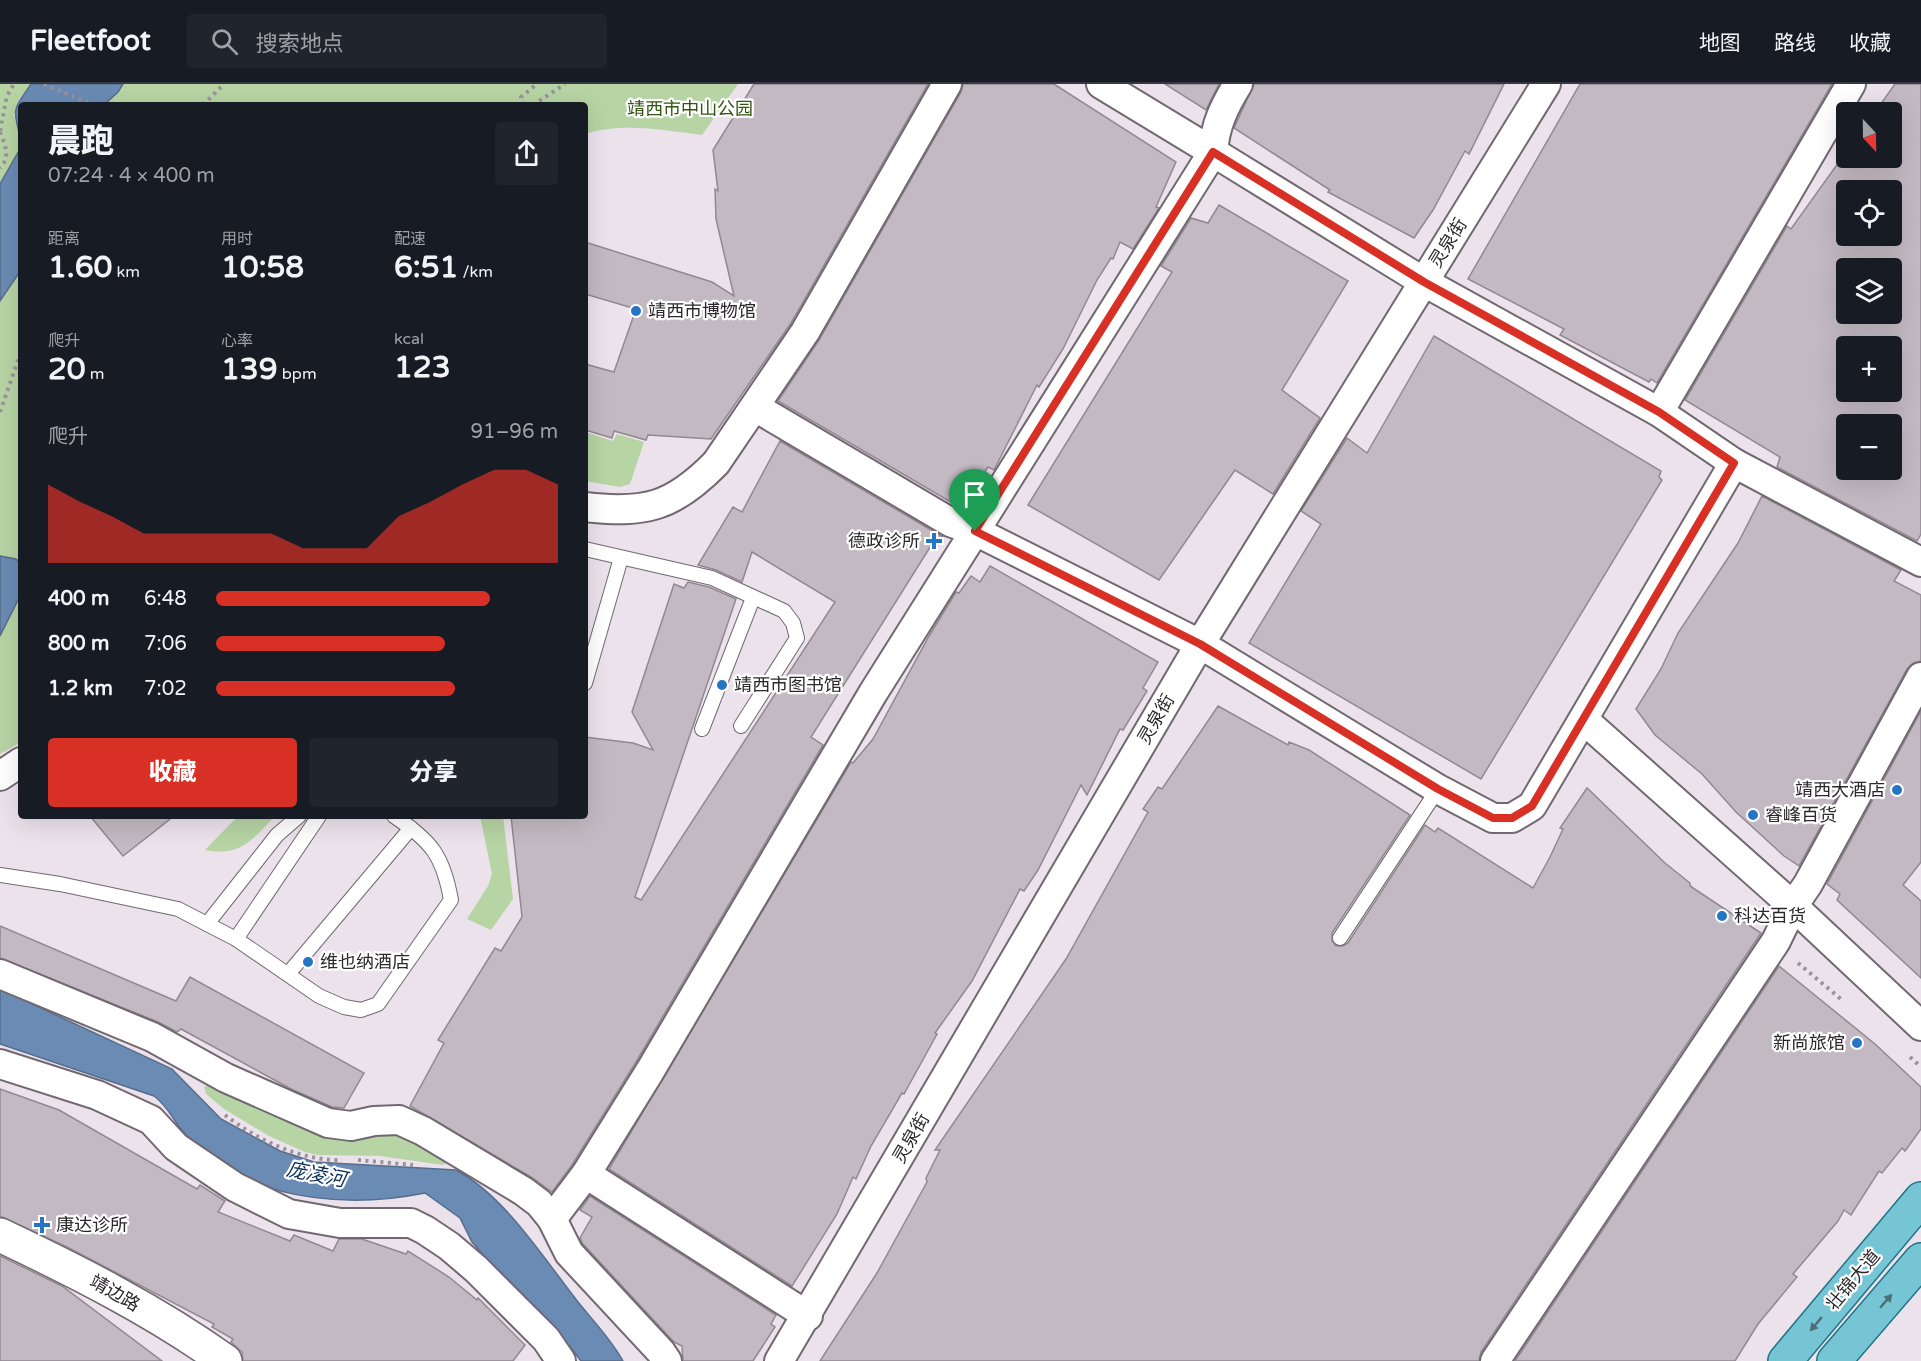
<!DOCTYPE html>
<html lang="zh">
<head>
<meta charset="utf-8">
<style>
	body { margin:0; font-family:"Varela Round","Noto Sans SC",sans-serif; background:#20242c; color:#f1f3f6; height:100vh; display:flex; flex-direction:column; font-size:22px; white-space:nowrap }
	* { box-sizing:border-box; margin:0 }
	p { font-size:20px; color:#9ea1a6 }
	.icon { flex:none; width:33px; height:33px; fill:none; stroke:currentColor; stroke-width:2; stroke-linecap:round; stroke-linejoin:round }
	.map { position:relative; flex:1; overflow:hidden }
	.drawer { position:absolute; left:18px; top:18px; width:570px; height:717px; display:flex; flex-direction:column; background:#171b24; border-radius:6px; box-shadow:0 6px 24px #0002 }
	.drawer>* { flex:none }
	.needle { width:39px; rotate:158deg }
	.buttons { position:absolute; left:1836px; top:18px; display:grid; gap:12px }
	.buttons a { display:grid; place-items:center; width:66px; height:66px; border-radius:6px; background:#171b24; box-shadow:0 6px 24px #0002; font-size:30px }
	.pin { position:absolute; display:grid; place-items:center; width:51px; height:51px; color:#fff; margin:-62px -26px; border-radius:50% 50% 50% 0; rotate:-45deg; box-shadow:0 0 6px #0007 }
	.pin .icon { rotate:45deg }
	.round { display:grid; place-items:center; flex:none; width:63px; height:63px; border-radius:6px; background:#20242c }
	.summary { display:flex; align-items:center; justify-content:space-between; height:102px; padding:0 30px }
	h1 { font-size:33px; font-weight:800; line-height:45px }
	.figures { display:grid; grid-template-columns:repeat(3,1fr); gap:9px; height:102px; padding:6px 30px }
	.figures div { display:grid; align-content:center }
	.figures b { font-size:30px; font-weight:800 }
	.figures small { font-size:16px; font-weight:400 }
	.figures p { font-size:16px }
	.chart { height:168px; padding:12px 30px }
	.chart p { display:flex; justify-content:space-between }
	.chart svg { width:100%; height:108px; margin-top:6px; fill:#d93025; opacity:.7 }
	.action { display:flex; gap:12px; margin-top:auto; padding:12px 30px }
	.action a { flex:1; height:69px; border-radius:6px; background:#d93025; color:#fff; font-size:24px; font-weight:800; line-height:69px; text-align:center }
	.action a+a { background:#20242c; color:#f1f3f6 }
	ul { padding:0 30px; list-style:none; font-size:20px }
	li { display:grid; grid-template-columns:96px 72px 1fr; align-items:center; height:45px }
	li i { height:15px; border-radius:8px; background:#d93025 }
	header { display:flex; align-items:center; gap:36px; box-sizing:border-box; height:84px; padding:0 30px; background:#171b24; border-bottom:2px solid #363941 }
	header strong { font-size:28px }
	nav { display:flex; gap:33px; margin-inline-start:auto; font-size:21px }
	.search { width:420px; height:54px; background:#20242c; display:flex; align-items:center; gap:15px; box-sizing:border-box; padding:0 21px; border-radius:6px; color:#9ea1a6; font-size:22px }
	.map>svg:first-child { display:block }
	.green { fill:#b7d4a4 }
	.water { fill:#6a8bb4; stroke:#576d8b; stroke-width:1.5 }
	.building { fill:#c3b9c2; stroke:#918891; stroke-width:1.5; fill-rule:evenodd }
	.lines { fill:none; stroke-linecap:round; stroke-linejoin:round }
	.service-casing { stroke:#726871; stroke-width:16 }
	.minor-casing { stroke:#726871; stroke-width:32 }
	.secondary-casing { stroke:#726871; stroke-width:36 }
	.primary-casing { stroke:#1f7487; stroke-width:36 }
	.path { stroke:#9a929a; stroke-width:4; stroke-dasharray:3 4.5; stroke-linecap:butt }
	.service { stroke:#fff; stroke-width:14 }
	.minor { stroke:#fff; stroke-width:28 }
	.secondary { stroke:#fff; stroke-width:33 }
	.primary { stroke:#75c5d4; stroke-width:33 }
	.oneway { fill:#4c6e77 }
	.route-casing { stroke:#fff; stroke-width:12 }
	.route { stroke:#d93025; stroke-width:8 }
	.poi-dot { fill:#2575c4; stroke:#fff; stroke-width:2 }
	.labels { text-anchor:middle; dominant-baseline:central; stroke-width:4.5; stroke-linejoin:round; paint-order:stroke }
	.park-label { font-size:18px; fill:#325512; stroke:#fff }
	.street-label { font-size:18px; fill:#2b272b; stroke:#fff }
	.poi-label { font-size:18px; fill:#2b272b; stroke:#fff; text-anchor:start }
	.water-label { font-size:20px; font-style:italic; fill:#0b2e57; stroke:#fff }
</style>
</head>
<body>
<header>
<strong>Fleetfoot</strong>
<div class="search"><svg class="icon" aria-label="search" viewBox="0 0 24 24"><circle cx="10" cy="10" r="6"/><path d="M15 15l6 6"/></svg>搜索地点</div>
<nav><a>地图</a><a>路线</a><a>收藏</a></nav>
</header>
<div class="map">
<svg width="1921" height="1277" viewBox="0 0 1921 1277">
	<rect width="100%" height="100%" fill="#ece2ec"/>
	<!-- green -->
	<g class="green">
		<path d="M0 0H31L18 17 14 31 21 56 20 65 0 100Z"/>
		<path d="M123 0H738L702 51C664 46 622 38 585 50V21H104L118 8Z"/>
		<path d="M21 186V480L16 475 0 472V217Z"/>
		<path d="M585 348 613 357 617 350 644 358 630 400 620 403 585 397Z"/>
		<path d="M21 510V658L0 670V552Z"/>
		<path d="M238 732H275C252 756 241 773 205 766Z"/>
		<path d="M480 732H503L513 815 491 846 467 835 488 802 492 790Z"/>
		<path d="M211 1000 406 1048 448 1078 443 1081 380 1072 318 1071 305 1068 269 1052 224 1025 206 1010 204 1003Z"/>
	</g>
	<!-- water -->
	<g class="water">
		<path d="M31 0H123L118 8 104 21H21V56C12 23 13 27 31 0Z"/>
		<path d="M21 56V186L0 217V100L20 65Z"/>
		<path d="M0 472 16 475 21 480V510L0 552Z"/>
		<path d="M0 905 172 985 221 1035 280 1067 314 1078 456 1086C505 1112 544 1175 578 1218 594 1238 611 1255 623 1277H581L558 1247 497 1187 472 1158 460 1134 425 1109C356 1123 267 1119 209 1072 201 1065 192 1058 185 1050 173 1037 169 1023 154 1012L0 960Z"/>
	</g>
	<!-- building -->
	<g class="building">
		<path d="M754 0H928L791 239 711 355 648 351 646 356 614 347 612 354 585 346V280L614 288 636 225 585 210V158L712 198 734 212 716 135 715 105 718 107 713 66Z"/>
		<path d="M963 0H1054L1176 78 1156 123 1159 124 1133 165 1120 158 1113 175 1111 174 1097 196 1063 265 1039 303 1037 301 994 386 988 383 961 424 778 317 819 256 961 8Z"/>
		<path d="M1165 0H1219L1206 26Z"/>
		<path d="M1254 0H1504L1469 70 1465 67 1433 126 1414 154 1328 108 1330 106 1234 44Z"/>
		<path d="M1580 0H1832L1657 299 1651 295 1649 298 1560 251 1564 245 1468 195Z"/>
		<path d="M1895 0H1921V450L1917 457 1777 383 1780 373 1685 316 1787 142 1791 145 1846 68V74H1892V28H1875ZM1846 106H1892V152H1846ZM1846 184H1892V230H1846ZM1846 262H1892V308H1846ZM1846 340H1892V386H1846Z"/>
		<path d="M1219 121 1348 197 1282 306 1320 334 1273 410 1235 386 1159 496 1028 421 1172 188 1161 182 1191 134 1208 139Z"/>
		<path d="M1434 252 1661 387 1659 393 1662 396 1481 695 1249 559 1321 440 1301 427 1347 354 1367 369Z"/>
		<path d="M780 357 943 453 937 462 932 460 811 653 823 661 636 978 572 1081 552 1108 531 1093 410 1022 444 959 438 956 495 864 501 867 522 833 511 732H585V653L633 659 653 666 632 628 674 500 684 504 688 498 709 503 736 515 635 813 641 816 835 518 752 468 742 498 716 486 698 481 733 423 742 428Z"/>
		<path d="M1762 412 1901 486 1894 497 1921 511V577L1913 579 1907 585 1799 782 1784 772 1736 728 1702 690 1655 651 1636 625 1661 585 1678 549 1738 459Z"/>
		<path d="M990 482 1158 578 1143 604 1147 607 1123 646 1120 645 1087 711 1081 701 1038 786 1024 807 1020 805 972 897 935 949 937 950 904 1010 902 1009 871 1062 856 1095 853 1093 837 1130 792 1202 609 1085 851 678 853 679 873 655 929 552 956 508 959 509 971 492 980 498Z"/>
		<path d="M1218 622 1288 661 1289 658 1309 666 1410 731 1332 849V857L1336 862H1343L1348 859 1425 741 1435 748 1438 744 1533 804 1550 773 1563 745 1560 744 1587 704 1665 779 1690 799V802L1761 849 1481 1268 1479 1277H820L877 1189 927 1098 926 1094 940 1066H935L1066 875 1148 728 1143 725 1158 703 1162 705Z"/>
		<path d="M1921 627V778L1903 801 1921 817V894L1837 816 1840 810 1827 800Z"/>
		<path d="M90 732H174L123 772Z"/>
		<path d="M0 842 176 917 190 893 364 989 344 1024 332 1023 291 1005 181 945 177 948 158 938 0 874Z"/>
		<path d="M1779 882 1875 960 1921 1003V1045L1905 1067 1902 1064 1882 1089 1879 1087 1851 1131 1844 1126 1838 1137 1793 1190 1797 1193 1758 1240 1735 1277H1515Z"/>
		<path d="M0 1005 59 1026 197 1105 200 1101 225 1117 218 1128 290 1157 294 1151 333 1167 339 1155H362L406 1170 408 1167 449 1193 477 1216 478 1214 525 1261 513 1277H243L242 1268 231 1258 233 1255 212 1243 214 1240 67 1163 0 1132Z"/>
		<path d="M590 1112 776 1231 771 1240 775 1243 753 1277H683L682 1262 674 1258 583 1160 580 1154 592 1133 580 1126Z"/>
		<path d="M0 1172 62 1202 162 1277H0Z"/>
	</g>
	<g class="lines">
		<!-- service casing -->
		<g class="service-casing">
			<g id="service">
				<path d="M585 465 712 494 784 527 793 539 797 554 741 642"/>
				<path d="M585 599 621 474"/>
				<path d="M702 645 753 514"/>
				<path d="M0 791 60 800 178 825 236 855 319 912 344 923 361 926 378 920 451 816C443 771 431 757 394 732"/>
				<path d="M207 840 277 751 299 732"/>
				<path d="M1340 854 1438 705"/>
				<path d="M236 855 319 732"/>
				<path d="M288 890 411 744"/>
			</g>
		</g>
		<!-- minor casing -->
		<g class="minor-casing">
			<g id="minor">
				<path d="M1101 0 1213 68C1215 41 1224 23 1238 0"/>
				<path d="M1213 68 1424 198 1659 328 1734 379 1532 722 1512 734H1493L1438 705 1200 560 975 447Z"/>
				<path d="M1659 328 1851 0"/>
				<path d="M1734 379 1921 478"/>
				<path d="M585 423C645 430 673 423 716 379L805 248 947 0"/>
				<path d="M1584 636 1793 822 1921 942"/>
				<path d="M0 692 21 678"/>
				<path d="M0 890 152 953 226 994 328 1039 351 1042 374 1037 399 1036 423 1047 523 1107 539 1119 552 1135 569 1169 661 1268 667 1277"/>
				<path d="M0 980 97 1011 151 1036 176 1063 235 1103 289 1130 340 1139H411L425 1146 449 1162 476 1185 546 1255 561 1277"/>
				<path d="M586 1090 808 1232"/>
				<path d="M552 1135 586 1090 650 987 873 609 975 447 950 438 755 323"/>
				<path d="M779 1277 1200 560 1546 0"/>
				<path d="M1495 1277 1776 857 1793 822 1808 800 1921 593"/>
			</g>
		</g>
		<!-- secondary casing -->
		<g class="secondary-casing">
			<path id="secondary" d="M0 1151C78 1188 155 1227 225 1277"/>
		</g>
		<!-- primary casing -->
		<g class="primary-casing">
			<g id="primary">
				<path d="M1785 1277 1921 1115"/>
				<path d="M1834 1277 1921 1176"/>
			</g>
		</g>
		<!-- path -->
		<g class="path">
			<path d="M44 0 93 21"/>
			<path d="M203 21 224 0"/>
			<path d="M523 21 521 13 537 0"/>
			<path d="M533 21 565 0"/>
			<path d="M0 47 7 12 14 0"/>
			<path d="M0 48C5 61 11 73 0 84"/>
			<path d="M0 328 21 268"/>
			<path d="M1798 879 1842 916"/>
			<path d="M1910 973 1921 983"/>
			<path d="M225 1031C257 1056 301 1077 342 1076"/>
			<path d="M358 1076 413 1081"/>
		</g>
		<!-- service -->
		<use href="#service" class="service"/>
		<!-- minor -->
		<use href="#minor" class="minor"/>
		<!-- secondary -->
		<use href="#secondary" class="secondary"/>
		<!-- primary -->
		<use href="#primary" class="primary"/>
	</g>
	<!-- one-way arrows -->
	<defs><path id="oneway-solid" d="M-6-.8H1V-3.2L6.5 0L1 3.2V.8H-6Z" transform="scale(1.5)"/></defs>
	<g class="oneway">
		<use href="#oneway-solid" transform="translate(1886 1217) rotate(-49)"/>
		<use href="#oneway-solid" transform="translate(1816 1240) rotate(130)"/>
	</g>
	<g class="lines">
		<!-- route casing -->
		<g class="route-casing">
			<path id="route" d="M1213 68 1424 198 1659 328 1734 379 1532 722 1512 734H1493L1438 705 1200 560 975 447Z"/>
		</g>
		<!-- route -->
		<use href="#route" class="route"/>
	</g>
	<!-- markers -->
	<g class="poi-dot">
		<circle cx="636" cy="227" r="6"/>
		<path d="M931 448h6v6h6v6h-6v6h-6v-6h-6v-6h6z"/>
		<circle cx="722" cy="601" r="6"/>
		<circle cx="1897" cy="706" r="6"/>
		<circle cx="1753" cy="731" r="6"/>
		<circle cx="1722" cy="832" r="6"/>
		<circle cx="308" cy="878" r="6"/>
		<circle cx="1857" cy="959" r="6"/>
		<path d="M39 1132h6v6h6v6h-6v6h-6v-6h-6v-6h6z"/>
	</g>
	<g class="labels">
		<!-- park labels -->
		<g class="park-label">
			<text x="690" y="25">靖西市中山公园</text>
		</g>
		<!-- street labels -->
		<g class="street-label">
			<text transform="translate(1448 159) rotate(-58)">灵泉街</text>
			<text transform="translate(1156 635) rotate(-60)">灵泉街</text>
			<text transform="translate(911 1054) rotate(-60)">灵泉街</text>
			<text transform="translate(1853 1196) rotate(-50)">壮锦大道</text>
			<text transform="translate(115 1209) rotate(30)">靖边路</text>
		</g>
		<!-- poi labels -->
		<g class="poi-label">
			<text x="648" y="227">靖西市博物馆</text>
			<text x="920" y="457" text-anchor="end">德政诊所</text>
			<text x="734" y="601">靖西市图书馆</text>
			<text x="1885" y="706" text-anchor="end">靖西大酒店</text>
			<text x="1765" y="731">睿峰百货</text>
			<text x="1734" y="832">科达百货</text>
			<text x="320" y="878">维也纳酒店</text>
			<text x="1845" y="959" text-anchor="end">新尚旅馆</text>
			<text x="56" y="1141">康达诊所</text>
		</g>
		<!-- water labels -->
		<g class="water-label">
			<text transform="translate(316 1091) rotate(11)">庞凌河</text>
		</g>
	</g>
</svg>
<div class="buttons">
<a><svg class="needle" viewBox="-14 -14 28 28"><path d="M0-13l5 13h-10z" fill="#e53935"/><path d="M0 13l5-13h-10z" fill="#9ea1a6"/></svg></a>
<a><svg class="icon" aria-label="locate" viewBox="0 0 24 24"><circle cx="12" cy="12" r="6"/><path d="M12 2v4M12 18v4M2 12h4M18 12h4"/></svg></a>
<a><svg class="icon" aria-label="layers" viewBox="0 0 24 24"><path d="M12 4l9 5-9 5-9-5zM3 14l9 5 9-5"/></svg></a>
<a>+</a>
<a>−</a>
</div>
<div class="pin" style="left:975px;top:447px;background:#1e9e55"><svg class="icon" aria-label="arrive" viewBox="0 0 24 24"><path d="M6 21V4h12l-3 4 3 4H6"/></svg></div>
<section class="drawer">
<div class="summary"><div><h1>晨跑</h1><p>07:24 · 4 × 400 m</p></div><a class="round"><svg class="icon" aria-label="share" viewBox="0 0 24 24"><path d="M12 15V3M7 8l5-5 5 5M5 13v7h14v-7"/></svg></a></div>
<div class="figures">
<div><p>距离</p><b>1.60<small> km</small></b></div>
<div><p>用时</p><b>10:58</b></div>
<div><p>配速</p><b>6:51<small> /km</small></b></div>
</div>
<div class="figures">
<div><p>爬升</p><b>20<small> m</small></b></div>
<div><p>心率</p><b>139<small> bpm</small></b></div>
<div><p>kcal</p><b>123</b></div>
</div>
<div class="chart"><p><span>爬升</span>91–96 m</p>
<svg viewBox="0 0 160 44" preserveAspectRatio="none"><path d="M0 44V12L10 19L20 25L30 32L40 32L50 32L60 32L70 32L80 38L90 38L100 38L110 25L120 19L130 12L140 6L150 6L160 12V44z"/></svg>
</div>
<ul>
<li><b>400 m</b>6:48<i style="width:80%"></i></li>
<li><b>800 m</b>7:06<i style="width:67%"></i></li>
<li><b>1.2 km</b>7:02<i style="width:70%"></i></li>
</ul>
<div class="action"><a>收藏</a><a>分享</a></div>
</section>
</div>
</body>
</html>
